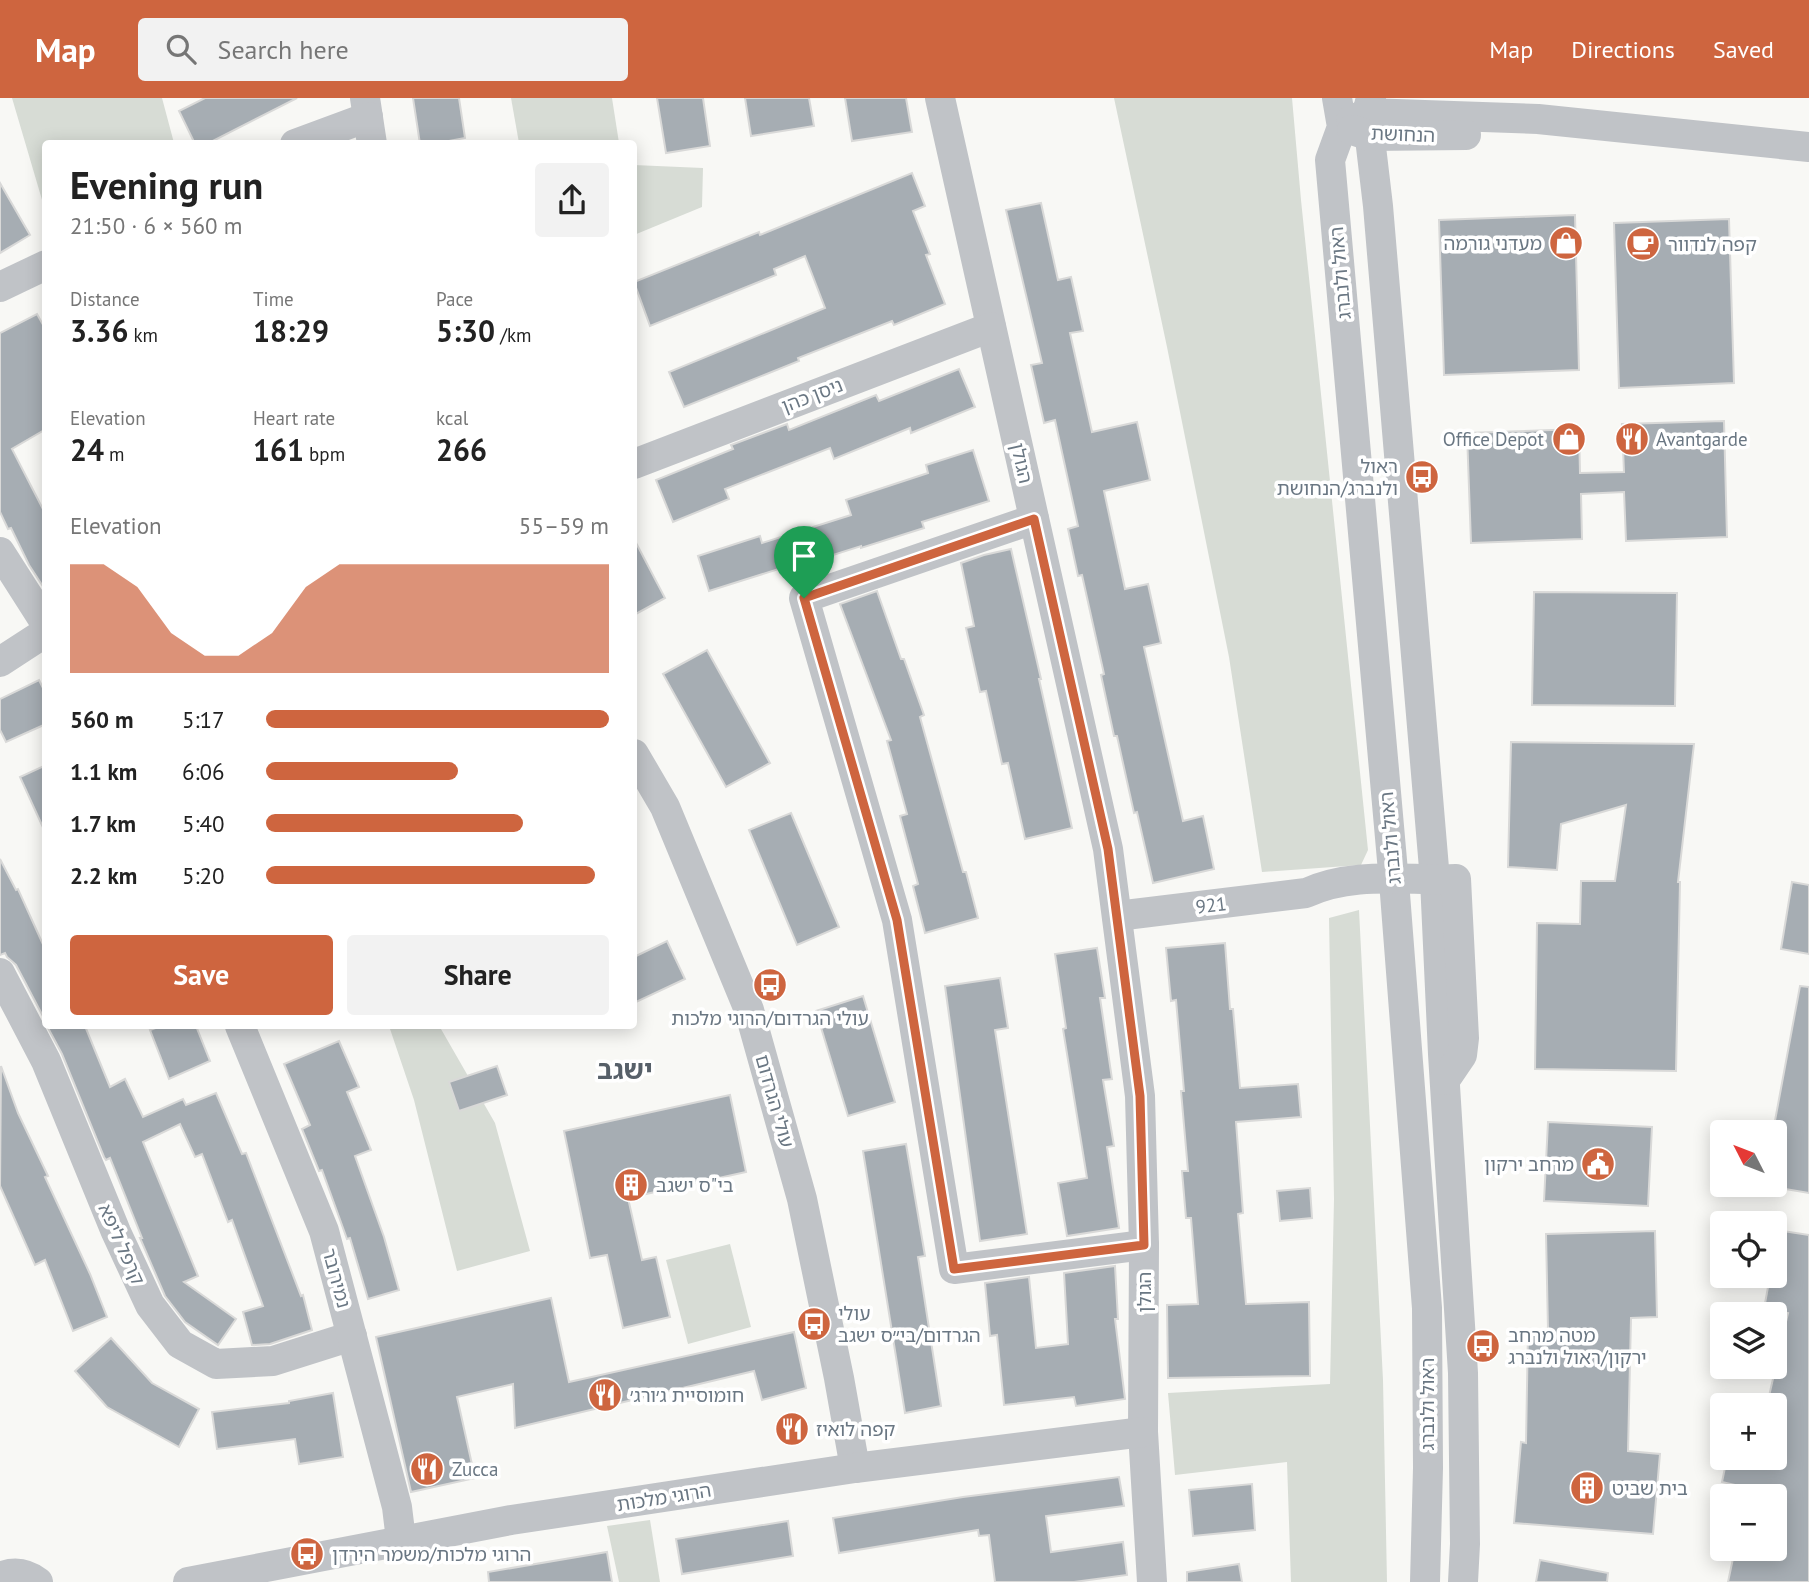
<!DOCTYPE html>
<html lang="en">
<head>
<meta charset="utf-8">
<style>
	body { margin:0; font-family:"PT Sans","Noto Sans Hebrew",sans-serif; background:#f2f2f2; color:#222; height:100vh; display:flex; flex-direction:column; font-size:26px; white-space:nowrap }
	* { box-sizing:border-box; margin:0 }
	p { font-size:23px; color:#767676 }
	.icon { flex:none; width:38px; height:38px; fill:none; stroke:currentColor; stroke-width:2; stroke-linecap:round; stroke-linejoin:round }
	.map { position:relative; flex:1; overflow:hidden }
	.drawer { position:absolute; left:42px; top:42px; width:595px; height:889px; display:flex; flex-direction:column; background:#fff; border-radius:7px; box-shadow:0 4px 18px #0003 }
	.drawer>* { flex:none }
	.needle { width:46px; rotate:312deg }
	.fabs { position:absolute; left:1710px; top:1022px; display:grid; gap:14px }
	.fabs a { display:grid; place-items:center; width:77px; height:77px; border-radius:7px; background:#fff; box-shadow:0 4px 18px #0003; font-size:35px }
	.pin { position:absolute; display:grid; place-items:center; width:60px; height:60px; color:#fff; margin:-72px -30px; border-radius:50% 50% 50% 0; rotate:-45deg; box-shadow:0 0 7px #0007 }
	.pin .icon { rotate:45deg }
	.round { display:grid; place-items:center; flex:none; width:74px; height:74px; border-radius:7px; background:#f2f2f2 }
	.head { display:flex; align-items:center; justify-content:space-between; height:119px; padding:0 28px }
	h1 { font-size:38px; font-weight:800; line-height:52px }
	.figures { display:grid; grid-template-columns:repeat(3,1fr); gap:10px; height:119px; padding:7px 28px }
	.figures div { display:grid; align-content:center }
	.figures b { font-size:30px; font-weight:800 }
	.figures small { font-size:19px; font-weight:400 }
	.figures p { font-size:19px }
	.chart { height:196px; padding:14px 28px }
	.chart p { display:flex; justify-content:space-between }
	.chart svg { width:100%; height:126px; margin-top:7px; fill:#ce653f; opacity:.7 }
	.cta { display:flex; gap:14px; margin-top:auto; padding:14px 28px }
	.cta a { flex:1; height:80px; border-radius:7px; background:#ce653f; color:#fff; font-size:28px; font-weight:800; line-height:80px; text-align:center }
	.cta a+a { background:#f2f2f2; color:#222 }
	ul { padding:0 28px; list-style:none; font-size:23px }
	li { display:grid; grid-template-columns:112px 84px 1fr; align-items:center; height:52px }
	li i { height:18px; border-radius:9px; background:#ce653f }
	header { display:flex; align-items:center; gap:42px; box-sizing:border-box; height:98px; padding:0 35px; background:#ce653f; color:#fff }
	header strong { font-size:33px }
	nav { display:flex; gap:38px; margin-inline-start:auto; font-size:24px }
	.search { width:490px; height:63px; background:#f2f2f2; display:flex; align-items:center; gap:18px; box-sizing:border-box; padding:0 24px; border-radius:7px; color:#767676; font-size:26px }
	.map>svg:first-child { display:block }
	.green { fill:#d7dcd5 }
	.building { fill:#a6adb3; stroke:#d9d9d8; stroke-width:2 }
	.lines { fill:none; stroke-linecap:round; stroke-linejoin:round }
	.minor { stroke:#c0c3c7; stroke-width:30 }
	.route-casing { stroke:#fff; stroke-width:14 }
	.route { stroke:#ce653f; stroke-width:9 }
	.labels { text-anchor:middle; dominant-baseline:central; stroke-width:7; stroke-linejoin:round; paint-order:stroke }
	.street-label { font-size:19px; fill:#6a7783; stroke:#fff }
	.poi-label { font-size:19px; fill:#6a7783; stroke:#fff; text-anchor:start }
	.district-label { font-size:26px; font-weight:bold; fill:#576069; stroke:#fff }
</style>
</head>
<body>
<header>
<strong>Map</strong>
<div class="search"><svg class="icon" aria-label="search" viewBox="0 0 24 24"><circle cx="10" cy="10" r="6"/><path d="M15 15l6 6"/></svg>Search here</div>
<nav><a>Map</a><a>Directions</a><a>Saved</a></nav>
</header>
<div class="map">
<svg width="1809" height="1484" viewBox="0 0 1809 1484">
	<rect width="100%" height="100%" fill="#f8f8f5"/>
	<!-- green -->
	<g class="green">
		<path d="M12 0H162L174 45 46 46 45 112Z"/>
		<path d="M511 0H612L619 45H519Z"/>
		<path d="M1114 0H1292L1301 102 1368 752 1361 767 1262 774 1229 559 1167 249Z"/>
		<path d="M634 67 703 70 702 109 634 137Z"/>
		<path d="M1359 812 1383 1282 1387 1484H1291L1287 1364 1175 1377 1168 1295 1330 1286 1334 1101 1329 820Z"/>
		<path d="M389 928H445L441 931 495 1025 530 1153 457 1173 414 1002Z"/>
		<path d="M730 1146 751 1229 688 1246 666 1162Z"/>
		<path d="M650 1422 660 1484H619L607 1428Z"/>
	</g>
	<!-- building -->
	<g class="building">
		<path d="M205 0H297L207 46H195L179 13Z"/>
		<path d="M413 0H459L465 40 433 46H420Z"/>
		<path d="M657 0H703L710 48 666 55Z"/>
		<path d="M745 0H809L814 28 751 38Z"/>
		<path d="M845 0H906L912 34 852 43Z"/>
		<path d="M912 75 925 108 913 113 930 156 926 157 945 206 894 227 892 223 798 260 799 263 684 309 669 274 825 210 805 158 774 171 776 177 650 228 634 184 759 134 760 137Z"/>
		<path d="M0 85 30 137 0 155Z"/>
		<path d="M1041 105 1058 182 1071 179 1083 233 1070 235 1092 334 1137 324 1150 382 1104 393 1125 491 1148 486 1161 545 1144 549 1183 723 1203 718 1214 771 1153 785 1137 714 1134 715 1117 638H1114L1101 577 1104 576 1082 477 1078 478 1068 431 1078 428 1055 322 1044 325 1031 267 1042 265 1006 112Z"/>
		<path d="M1575 117 1579 272 1444 277 1439 122Z"/>
		<path d="M1729 121 1734 285 1619 290 1614 125Z"/>
		<path d="M37 216 46 232V331L12 351 46 417V493L29 467 11 430 8 431 0 414V235Z"/>
		<path d="M959 271 975 309 911 335 910 330 834 361 830 350 725 391 729 401 673 424 656 382 733 351 731 347 787 326 789 332 876 297 879 303Z"/>
		<path d="M1724 323 1727 439 1626 443 1624 394 1581 396 1582 441 1471 445 1467 335 1579 331 1580 375 1624 374 1622 326Z"/>
		<path d="M973 352 989 403 922 424 924 430 861 450V448L786 472 785 469 709 493 698 458 760 438 762 445 851 417 846 402 928 375 926 367Z"/>
		<path d="M634 441 665 500 634 517Z"/>
		<path d="M1011 451 1041 581H1039L1072 730 1025 741 1008 665 1002 666 986 593 980 594 966 530 974 528 961 465 984 457Z"/>
		<path d="M877 493 901 561H904L924 617 920 619 963 774H966L978 820 925 835 913 788 918 786 900 718 907 716 887 643 891 642 840 506Z"/>
		<path d="M1534 494 1677 495 1675 608 1532 607Z"/>
		<path d="M707 552 770 665 726 689 663 576Z"/>
		<path d="M39 582 46 596V626L6 644 0 632V601Z"/>
		<path d="M1511 644 1694 646 1678 784H1680L1676 973 1535 971 1537 825 1580 826 1581 783H1615L1626 707 1561 726 1557 772 1508 769Z"/>
		<path d="M46 667V736L20 679Z"/>
		<path d="M791 715 839 829 797 847 749 732Z"/>
		<path d="M0 761 16 792 18 791 46 853V924L16 867 7 859 5 855 0 857Z"/>
		<path d="M1792 784 1809 787V856L1781 851Z"/>
		<path d="M667 843 685 881 634 905V859Z"/>
		<path d="M1225 845 1230 911H1233L1240 990 1298 986 1301 1019 1236 1024 1243 1115 1238 1116 1246 1206 1309 1204 1310 1278 1168 1280 1167 1207 1198 1206 1191 1120H1186L1182 1073H1188L1181 993H1184L1176 902 1171 903 1166 850Z"/>
		<path d="M1097 850 1105 900H1100L1112 981 1103 982 1114 1048 1107 1049 1119 1130 1067 1138 1058 1085 1087 1080 1063 931 1066 930 1055 856Z"/>
		<path d="M1000 880 1008 930 995 932 1027 1136 980 1143 945 888Z"/>
		<path d="M1800 888 1809 889V1095L1774 1089V1028Z"/>
		<path d="M863 898 895 1004 848 1018 816 913Z"/>
		<path d="M47 928H85L110 989 125 981 143 1019 183 1001 186 1007 216 995 242 1056 246 1055 301 1198 303 1197 312 1232 270 1246 252 1247 243 1214 263 1208 232 1122 228 1124 202 1056 195 1059 180 1026 143 1044 198 1178 184 1184 236 1221 218 1247 185 1224 165 1198 162 1191 140 1140H142L110 1060 106 1062 104 1059 62 956Z"/>
		<path d="M161 928H196L210 963 169 981 150 932Z"/>
		<path d="M339 943 359 989 347 994 371 1052 355 1058 384 1139 399 1192 368 1201 350 1140 347 1141 322 1072 319 1073 302 1031 310 1027 284 966Z"/>
		<path d="M1 968 18 1015 48 1078 45 1079 90 1176 107 1219 73 1233 45 1162 35 1167 0 1088Z"/>
		<path d="M497 968 507 997 459 1013 449 984Z"/>
		<path d="M730 997 746 1074 628 1100 642 1162 656 1159 670 1219 623 1230 607 1157 590 1160 564 1033Z"/>
		<path d="M1548 1024 1652 1029 1648 1108 1544 1103Z"/>
		<path d="M906 1046 925 1158 918 1159 941 1308 905 1315 863 1053Z"/>
		<path d="M1310 1090 1312 1120 1280 1123 1277 1093Z"/>
		<path d="M1777 1132 1809 1137V1484H1728L1735 1451H1774V1396L1722 1384 1727 1360H1774V1307H1767L1788 1215 1764 1211 1770 1178H1774V1148Z"/>
		<path d="M1655 1133 1657 1219 1631 1220 1628 1353 1660 1356 1653 1436 1514 1425 1521 1344 1526 1345 1528 1232H1548L1546 1136Z"/>
		<path d="M1115 1168 1118 1221H1115L1125 1301 1076 1308 1074 1299 1004 1307 997 1237 990 1238 985 1185 1029 1179 1036 1250 1068 1246 1064 1175Z"/>
		<path d="M551 1200 569 1284 794 1234 806 1290 762 1302 754 1273 515 1330 513 1286 457 1299 475 1380 411 1394 376 1239Z"/>
		<path d="M111 1240 152 1285 199 1311 179 1349 107 1309 75 1273Z"/>
		<path d="M333 1295 343 1359 299 1366 295 1341 217 1351 212 1314 289 1305V1303Z"/>
		<path d="M1119 1379 1124 1408 1046 1418 1051 1454 1123 1444 1127 1477 1074 1484H995L989 1437 979 1438 978 1432 839 1455 833 1420 963 1399Z"/>
		<path d="M1252 1386 1255 1432 1193 1438 1189 1392Z"/>
		<path d="M788 1423 793 1458 682 1476 676 1441Z"/>
		<path d="M607 1454 612 1484H489L488 1474Z"/>
		<path d="M1540 1462 1608 1475 1607 1484H1536Z"/>
		<path d="M1239 1466 1242 1484H1187V1474Z"/>
	</g>
	<g class="lines">
		<!-- minor -->
		<g class="minor">
			<path d="M365 0 372 46"/>
			<path d="M940 0 1108 751 1140 998 1144 1147 1143 1334 1152 1484"/>
			<path d="M1337 0 1342 29 1330 62 1395 796 1427 1210 1428 1370 1425 1484"/>
			<path d="M1371 0 1367 15 1378 108 1435 782 1443 956 1463 1275 1465 1446 1463 1484"/>
			<path d="M1351 23 1367 15 1538 21 1809 49"/>
			<path d="M1352 32 1370 38 1466 37"/>
			<path d="M295 46 368 19"/>
			<path d="M0 189 46 167"/>
			<path d="M634 366 991 229"/>
			<path d="M1034 421 804 500 897 822 954 1171 1144 1147"/>
			<path d="M0 454 46 526"/>
			<path d="M0 564 46 534"/>
			<path d="M634 656 665 709 749 912 802 1101 839 1280 855 1370"/>
			<path d="M1117 818 1306 795C1353 773 1406 783 1456 781L1464 940 1462 957 1445 982"/>
			<path d="M0 875 46 963 116 1134 150 1207 180 1246 216 1266 273 1263 352 1238"/>
			<path d="M240 928 324 1133 397 1409 401 1442"/>
			<path d="M0 1479C14 1473 26 1475 38 1484"/>
			<path d="M188 1484 511 1422 855 1370 1143 1334"/>
		</g>
	</g>
	<g class="lines">
		<!-- route casing -->
		<g class="route-casing">
			<path id="route" d="M1034 421 1108 751 1140 998 1144 1147 954 1171 897 822 804 500Z"/>
		</g>
		<!-- route -->
		<use href="#route" class="route"/>
	</g>
	<!-- icons -->
	<defs>
		<g id="shop-disc" transform="scale(1.75)"><circle r="9.5" fill="#ce653f" stroke="#fff"/><path d="M-5-2.5h2.3a2.7 3.5 0 0 1 5.4 0H5L5.5 6h-11ZM-1.5-2.5h3a1.5 2.3 0 0 0-3 0Z" fill="#fff"/></g>
		<g id="cafe-disc" transform="scale(1.75)"><circle r="9.5" fill="#ce653f" stroke="#fff"/><path d="M-5.5-4.5H6V0H3Q3 3.5 0 3.5H-2.5Q-5.5 3.5-5.5 0ZM3-3.2v2h1.7v-2ZM-6 4.5H4V6H-6Z" fill="#fff"/></g>
		<g id="restaurant-disc" transform="scale(1.75)"><circle r="9.5" fill="#ce653f" stroke="#fff"/><path d="M-5-6h1v4h1v-4h1v4h1v-4h1v5L-1.5 .5V6h-2V.5L-5-1ZM5-6V6H3V1.5H1.5Q1.5-4 5-6Z" fill="#fff"/></g>
		<g id="bus-disc" transform="scale(1.75)"><circle r="9.5" fill="#ce653f" stroke="#fff"/><path d="M-5-6H5V4H4V6H2V4H-2V6H-4V4H-5ZM-3.5-4V0h7V-4ZM-3.5 1.2v1.5H-2V1.2ZM2 1.2v1.5H3.5V1.2Z" fill="#fff"/></g>
		<g id="civic-disc" transform="scale(1.75)"><circle r="9.5" fill="#ce653f" stroke="#fff"/><path d="M-.6-6.5H3V-4.5H.6V-3L4-1V1h2V6H-6V1h2V-1L-.6-3ZM-1.2 2.5V6h2.4V2.5Z" fill="#fff"/></g>
		<g id="building-disc" transform="scale(1.75)"><circle r="9.5" fill="#ce653f" stroke="#fff"/><path d="M-4-6H4V6H1V3H-1V6H-4ZM-2.5-4.3h1.7v1.8h-1.7ZM.8-4.3h1.7v1.8H.8ZM-2.5-1h1.7V.8h-1.7ZM.8-1h1.7V.8H.8Z" fill="#fff"/></g>
	</defs>
	<g fill-rule="evenodd">
		<use href="#shop-disc" x="1566" y="145"/>
		<use href="#cafe-disc" x="1643" y="146"/>
		<use href="#shop-disc" x="1569" y="341"/>
		<use href="#restaurant-disc" x="1632" y="341"/>
		<use href="#bus-disc" x="1422" y="379"/>
		<use href="#bus-disc" x="770" y="887"/>
		<use href="#civic-disc" x="1598" y="1066"/>
		<use href="#building-disc" x="631" y="1087"/>
		<use href="#bus-disc" x="814" y="1226"/>
		<use href="#bus-disc" x="1483" y="1248"/>
		<use href="#restaurant-disc" x="605" y="1297"/>
		<use href="#restaurant-disc" x="792" y="1331"/>
		<use href="#restaurant-disc" x="427" y="1371"/>
		<use href="#building-disc" x="1587" y="1390"/>
		<use href="#bus-disc" x="307" y="1456"/>
	</g>
	<g class="labels">
		<!-- street labels -->
		<g class="street-label">
			<text transform="translate(1403 36) rotate(2)">הנחושת</text>
			<text transform="translate(1340 175) rotate(-95)">ראול ולנברג</text>
			<text transform="translate(812 297) rotate(-21)">ניסן כהן</text>
			<text transform="translate(1022 365) rotate(77)">הגולן</text>
			<text transform="translate(1390 740) rotate(-95)">ראול ולנברג</text>
			<text transform="translate(1211 807) rotate(-7)">921</text>
			<text transform="translate(775 1003) rotate(74)">עולי הגרדום</text>
			<text transform="translate(122 1146) rotate(66)">קרפל ליפא</text>
			<text transform="translate(337 1180) rotate(75)">נמירובר</text>
			<text transform="translate(1144 1194) rotate(-90)">הגולן</text>
			<text transform="translate(1427 1306) rotate(-90)">ראול ולנברג</text>
			<text transform="translate(664 1399) rotate(-9)">הרוגי מלכות</text>
		</g>
		<!-- poi labels -->
		<g class="poi-label">
			<text x="1542" y="145" text-anchor="end">מעדני גורמה</text>
			<text x="1668" y="146">קפה לנדוור</text>
			<text x="1544" y="341" text-anchor="end">Office Depot</text>
			<text x="1656" y="341">Avantgarde</text>
			<text x="1398" y="368" text-anchor="end">ראול<tspan x="1398" dy="22">ולנברג/הנחושת</tspan></text>
			<text x="770" y="920" text-anchor="middle">עולי הגרדום/הרוגי מלכות</text>
			<text x="1574" y="1066" text-anchor="end">מרחב ירקון</text>
			<text x="656" y="1087">בי"ס ישגב</text>
			<text x="838" y="1215">עולי<tspan x="838" dy="22">הגרדום/בי״ס ישגב</tspan></text>
			<text x="1508" y="1237">מטה מרחב<tspan x="1508" dy="22">ירקון/ראול ולנברג</tspan></text>
			<text x="630" y="1297">חומוסיית ג׳ורג׳</text>
			<text x="816" y="1331">קפה לואיז</text>
			<text x="452" y="1371">Zucca</text>
			<text x="1612" y="1390">בית שביט</text>
			<text x="332" y="1456">הרוגי מלכות/משמר הירדן</text>
		</g>
		<!-- district labels -->
		<g class="district-label">
			<text x="625" y="971">ישגב</text>
		</g>
	</g>
</svg>
<div class="fabs">
<a><svg class="needle" viewBox="-14 -14 28 28"><path d="M0-13l5 13h-10z" fill="#e53935"/><path d="M0 13l5-13h-10z" fill="#767676"/></svg></a>
<a><svg class="icon" aria-label="locate" viewBox="0 0 24 24"><circle cx="12" cy="12" r="6"/><path d="M12 2v4M12 18v4M2 12h4M18 12h4"/></svg></a>
<a><svg class="icon" aria-label="layers" viewBox="0 0 24 24"><path d="M12 4l9 5-9 5-9-5zM3 14l9 5 9-5"/></svg></a>
<a>+</a>
<a>−</a>
</div>
<div class="pin" style="left:804px;top:500px;background:#1e9e55"><svg class="icon" aria-label="arrive" viewBox="0 0 24 24"><path d="M6 21V4h12l-3 4 3 4H6"/></svg></div>
<section class="drawer">
<div class="head"><div><h1>Evening run</h1><p>21:50 · 6 × 560 m</p></div><a class="round"><svg class="icon" aria-label="share" viewBox="0 0 24 24"><path d="M12 15V3M7 8l5-5 5 5M5 13v7h14v-7"/></svg></a></div>
<div class="figures">
<div><p>Distance</p><b>3.36<small> km</small></b></div>
<div><p>Time</p><b>18:29</b></div>
<div><p>Pace</p><b>5:30<small> /km</small></b></div>
</div>
<div class="figures">
<div><p>Elevation</p><b>24<small> m</small></b></div>
<div><p>Heart rate</p><b>161<small> bpm</small></b></div>
<div><p>kcal</p><b>266</b></div>
</div>
<div class="chart"><p><span>Elevation</span>55–59 m</p>
<svg viewBox="0 0 160 44" preserveAspectRatio="none"><path d="M0 44V6L10 6L20 14L30 30L40 38L50 38L60 30L70 14L80 6L90 6L100 6L110 6L120 6L130 6L140 6L150 6L160 6V44z"/></svg>
</div>
<ul>
<li><b>560 m</b>5:17<i style="width:100%"></i></li>
<li><b>1.1 km</b>6:06<i style="width:56%"></i></li>
<li><b>1.7 km</b>5:40<i style="width:75%"></i></li>
<li><b>2.2 km</b>5:20<i style="width:96%"></i></li>
</ul>
<div class="cta"><a>Save</a><a>Share</a></div>
</section>
</div>
</body>
</html>
